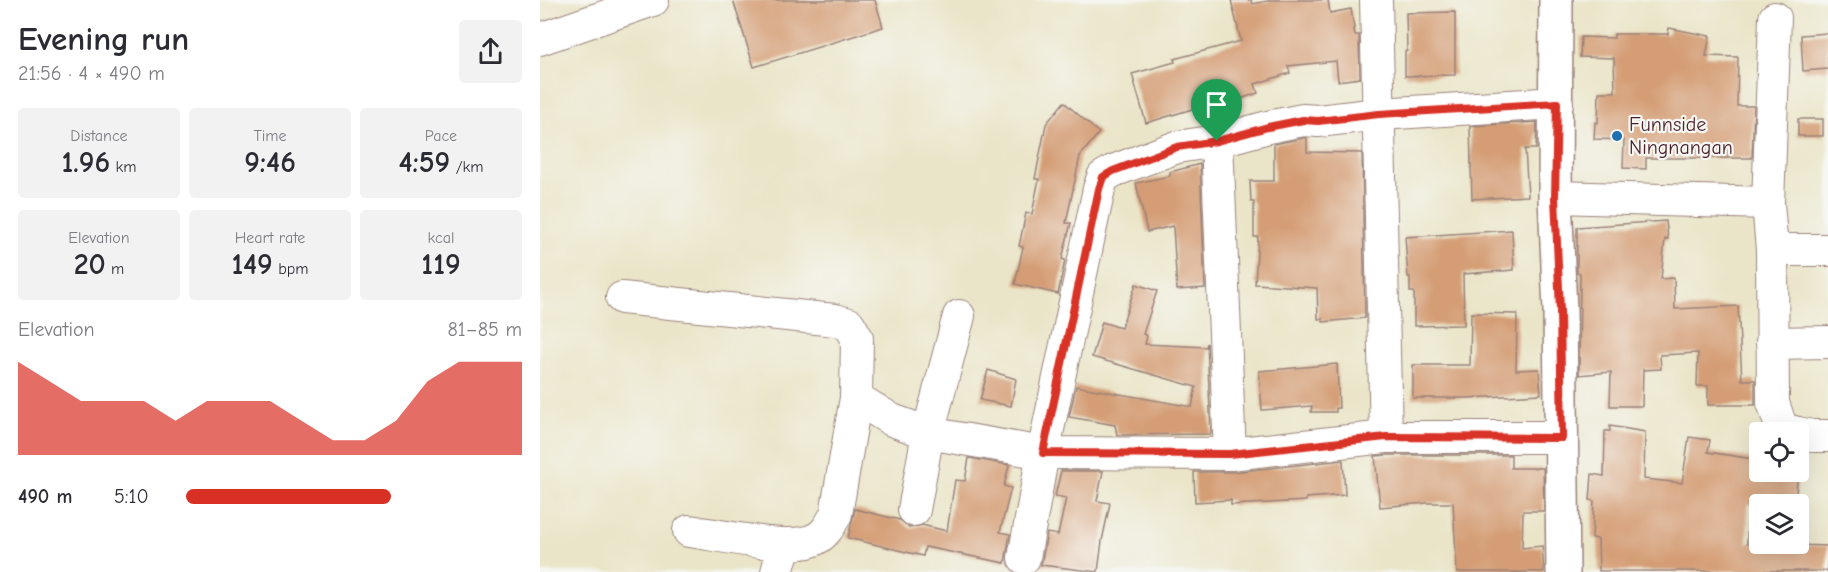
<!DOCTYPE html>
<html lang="en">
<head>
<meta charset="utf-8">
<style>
	body { margin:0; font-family:"Comic Neue",sans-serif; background:#f2f2f3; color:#2b2b33; height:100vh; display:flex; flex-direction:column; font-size:22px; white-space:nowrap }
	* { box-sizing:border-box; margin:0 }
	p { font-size:20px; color:#7c7c81 }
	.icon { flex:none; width:33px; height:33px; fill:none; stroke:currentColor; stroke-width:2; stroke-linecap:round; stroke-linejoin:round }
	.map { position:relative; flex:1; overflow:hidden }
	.details { display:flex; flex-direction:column; background:#fff; width:540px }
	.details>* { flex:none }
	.fabs { position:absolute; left:1209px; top:422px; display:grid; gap:12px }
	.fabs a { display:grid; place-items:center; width:60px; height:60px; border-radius:6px; background:#fff; box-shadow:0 6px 24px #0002; font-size:30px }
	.pin { position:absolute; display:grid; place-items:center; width:51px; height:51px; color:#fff; margin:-62px -26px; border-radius:50% 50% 50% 0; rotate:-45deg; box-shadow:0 0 6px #0007 }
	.pin .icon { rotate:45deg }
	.round { display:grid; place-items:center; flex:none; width:63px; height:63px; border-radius:6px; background:#f2f2f3 }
	.head { display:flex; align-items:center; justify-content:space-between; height:102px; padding:0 18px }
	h1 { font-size:33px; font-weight:800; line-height:45px }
	.stats { display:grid; grid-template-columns:repeat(3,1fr); gap:9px; height:102px; padding:6px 18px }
	.stats div { display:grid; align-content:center; border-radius:6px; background:#f2f2f3; text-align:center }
	.stats b { font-size:30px; font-weight:800 }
	.stats small { font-size:16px; font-weight:400 }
	.stats p { font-size:16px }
	.chart { height:168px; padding:12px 18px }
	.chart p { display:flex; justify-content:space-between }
	.chart svg { width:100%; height:108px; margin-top:6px; fill:#d93025; opacity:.7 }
	ul { padding:0 18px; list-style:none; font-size:20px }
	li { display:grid; grid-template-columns:96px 72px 1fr; align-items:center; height:45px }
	li i { height:15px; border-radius:8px; background:#d93025 }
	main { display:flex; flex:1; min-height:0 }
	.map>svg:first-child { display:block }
	.building { fill:#d49d75 }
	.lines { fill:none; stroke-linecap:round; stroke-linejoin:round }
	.minor-casing { stroke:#9a827a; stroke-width:34 }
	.major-casing { stroke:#9a827a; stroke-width:36 }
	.minor { stroke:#fff; stroke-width:32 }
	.major { stroke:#fff; stroke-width:33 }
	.route-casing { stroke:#fff; stroke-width:12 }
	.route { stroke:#d93025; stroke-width:8 }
	.poi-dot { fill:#1f6fb2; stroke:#f6f6f2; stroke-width:2 }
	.labels { text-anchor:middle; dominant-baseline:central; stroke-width:4.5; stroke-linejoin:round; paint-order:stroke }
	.poi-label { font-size:20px; fill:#4a1f2b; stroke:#f6f6f2; text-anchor:start }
</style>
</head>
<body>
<main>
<section class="details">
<div class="head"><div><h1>Evening run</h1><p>21:56 · 4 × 490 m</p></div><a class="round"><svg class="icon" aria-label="share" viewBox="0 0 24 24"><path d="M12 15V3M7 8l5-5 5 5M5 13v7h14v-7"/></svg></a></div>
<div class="stats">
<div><p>Distance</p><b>1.96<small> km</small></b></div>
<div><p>Time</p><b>9:46</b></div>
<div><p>Pace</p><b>4:59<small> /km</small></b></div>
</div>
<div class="stats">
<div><p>Elevation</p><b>20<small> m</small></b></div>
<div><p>Heart rate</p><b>149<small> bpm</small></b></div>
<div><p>kcal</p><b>119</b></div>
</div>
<div class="chart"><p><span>Elevation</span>81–85 m</p>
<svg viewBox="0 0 160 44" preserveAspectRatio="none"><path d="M0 44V6L10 14L20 22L30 22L40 22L50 30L60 22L70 22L80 22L90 30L100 38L110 38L120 30L130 14L140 6L150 6L160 6V44z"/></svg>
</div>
<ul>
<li><b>490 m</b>5:10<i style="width:61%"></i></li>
</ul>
</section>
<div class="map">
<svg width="1288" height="572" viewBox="0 0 1288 572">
	<rect width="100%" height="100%" fill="#f6f6f2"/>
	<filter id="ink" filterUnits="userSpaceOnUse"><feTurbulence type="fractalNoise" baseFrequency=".0167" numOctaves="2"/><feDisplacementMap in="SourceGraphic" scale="12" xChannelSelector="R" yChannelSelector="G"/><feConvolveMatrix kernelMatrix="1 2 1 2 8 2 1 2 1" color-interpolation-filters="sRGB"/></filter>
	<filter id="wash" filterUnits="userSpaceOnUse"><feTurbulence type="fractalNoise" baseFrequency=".008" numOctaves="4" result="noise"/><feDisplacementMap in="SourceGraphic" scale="24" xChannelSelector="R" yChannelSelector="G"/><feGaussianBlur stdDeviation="1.35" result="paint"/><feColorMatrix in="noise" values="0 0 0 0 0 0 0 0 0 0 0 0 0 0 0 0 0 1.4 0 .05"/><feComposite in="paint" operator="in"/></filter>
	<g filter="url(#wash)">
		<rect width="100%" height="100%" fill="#eae5c8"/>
		<g id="blocks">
			<!-- building -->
			<g class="building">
				<path d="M193 0H335L343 27 214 67Z"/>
				<path d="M691 0H711L713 4 732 0H788L790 13 811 9 815 35H819L820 78 798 81 796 61 748 66 750 73 715 84 718 93 694 101 692 97 606 123 592 74 635 62 634 59 701 41Z"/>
				<path d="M915 12V75L865 76V51H867L866 13Z"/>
				<path d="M1129 28 1170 36 1166 56 1198 57 1197 106H1214L1212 158H1106V169L1083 168 1084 140 1054 139 1055 122 1058 123 1059 92H1075L1074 58 1040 57 1041 37 1074 38V34H1128Z"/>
				<path d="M1288 33V69L1263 71 1261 35Z"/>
				<path d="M524 102 559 133 540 156 526 223H531L522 259 525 260 518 294 475 284 483 247 479 246 486 213 492 214 499 179H495L506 124Z"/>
				<rect x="1258" y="119" width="25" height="17"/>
				<path d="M997 122 996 149H985L988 196 932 199 930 126Z"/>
				<path d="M764 138H767V152L822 153 825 318 783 322V319H778L777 288 715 284 718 237H714V202H711L710 181H734V144Z"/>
				<path d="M660 164 665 288 637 290 633 226 607 232 596 183 630 176V172Z"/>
				<path d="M1126 221 1128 239H1125L1121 279 1134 278 1135 309 1198 306 1202 380H1215V405H1168V386H1157L1158 353 1120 355 1121 369 1103 370 1102 406H1070L1071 372 1039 375 1040 273H1037V227Z"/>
				<path d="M972 230 974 270 923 274 924 325 874 326V292H870V277H868L865 237Z"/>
				<path d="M596 284 617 291 603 334 607 336 605 344 666 347 667 343 671 434 577 435 575 425 529 417 536 386 652 407 656 387 552 357 562 322 581 328Z"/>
				<path d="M931 313 977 314 976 370 999 369 1001 394 927 398H873V365H930Z"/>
				<path d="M797 364 799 408H796V412H771L772 406 722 410 719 371Z"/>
				<path d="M448 370 476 379 471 406 440 400Z"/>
				<path d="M1070 426 1105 432 1104 479 1142 483 1149 437 1170 440 1168 452 1220 460V471H1258L1255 504H1208L1207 543H1253L1252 545 1288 546 1287 571H1059L1058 539 1052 538 1054 501 1050 500 1052 474 1064 476 1065 431H1070Z"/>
				<path d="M847 455H971V468H1003L1004 511H983L982 548 1002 546 1004 572H917L913 503H887L840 507 835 456Z"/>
				<path d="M429 458 469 465 464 486 471 488 460 532 470 534 465 563 385 547 383 556 308 538 315 509 360 520 370 528 382 525 407 531 415 480 425 481Z"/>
				<path d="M803 460 805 495 766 498V501L691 505V500L655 502 654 472H692Z"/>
				<path d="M521 471H563L557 501 570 503 562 541 558 572 501 565 507 533 518 535 526 498 515 496Z"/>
			</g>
		</g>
	</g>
	<g filter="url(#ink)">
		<use href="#blocks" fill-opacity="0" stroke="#9a827a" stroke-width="1.5"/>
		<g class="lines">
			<!-- minor casing -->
			<g class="minor-casing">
				<g id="minor">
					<path d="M836 0 846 437"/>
					<path d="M1235 18 1228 203 1232 250 1233 403 1242 429 1254 432"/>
					<path d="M0 39 113 0"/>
					<path d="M677 141 690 454"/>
					<path d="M1015 197 1228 203"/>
					<path d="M1232 250H1288"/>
					<path d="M82 298 295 320 309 324 317 338 316 398 296 514C290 526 284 537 271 541 246 550 178 535 149 531"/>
					<path d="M1232 343 1288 342"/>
					<path d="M316 398 352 420 388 433 503 453 690 454 846 437H1022"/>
					<path d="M1258 433 1272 436H1288"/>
					<path d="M374 510 388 433 419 316"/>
					<path d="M484 558 503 453 559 189 563 177 573 171 637 147 677 141 728 127 763 120 778 121 839 114 1017 103"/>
					<path d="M237 572 245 544"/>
				</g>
			</g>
			<!-- major casing -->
			<g class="major-casing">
				<path id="major" d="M1016 0 1015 197 1020 311 1023 572"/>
			</g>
			<!-- minor -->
			<use href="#minor" class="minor"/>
			<!-- major -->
			<use href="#major" class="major"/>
		</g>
	</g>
	<g class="lines" filter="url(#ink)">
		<!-- route casing -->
		<g class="route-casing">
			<path id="route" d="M1017 103 1015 197 1020 311 1022 438 846 437 690 454 503 453 559 189 563 177 573 171 637 147 677 141 728 127 763 120 778 121 839 114Z"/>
		</g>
		<!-- route -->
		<use href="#route" class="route"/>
	</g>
	<!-- markers -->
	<circle class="poi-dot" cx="1077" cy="136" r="6"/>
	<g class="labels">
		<!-- poi labels -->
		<g class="poi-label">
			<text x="1089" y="124">Funnside<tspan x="1089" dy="23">Ningnangan</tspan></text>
		</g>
	</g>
</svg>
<div class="fabs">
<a><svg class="icon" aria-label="locate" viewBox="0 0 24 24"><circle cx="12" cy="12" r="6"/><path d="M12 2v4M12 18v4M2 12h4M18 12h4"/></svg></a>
<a><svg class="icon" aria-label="layers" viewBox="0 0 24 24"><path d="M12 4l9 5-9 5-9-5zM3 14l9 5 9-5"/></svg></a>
</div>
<div class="pin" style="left:677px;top:141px;background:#1e9e55"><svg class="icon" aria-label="arrive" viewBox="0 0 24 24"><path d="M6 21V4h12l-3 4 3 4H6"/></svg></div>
</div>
</main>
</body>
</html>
